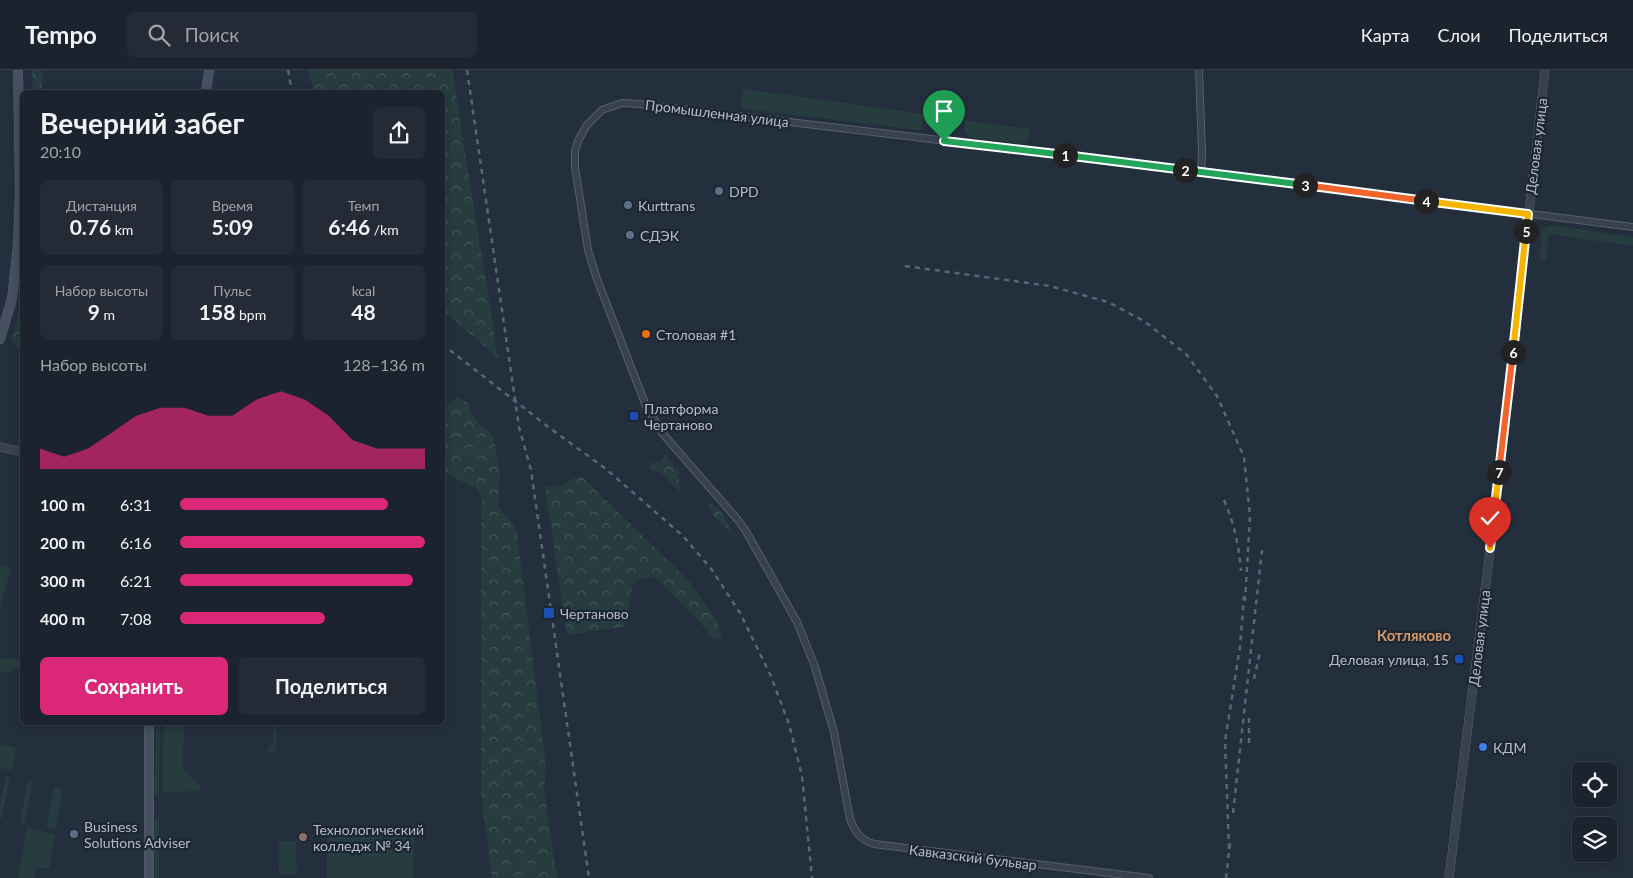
<!DOCTYPE html>
<html lang="ru">
<head>
<meta charset="utf-8">
<style>
	body { margin:0; font-family:Lato,sans-serif; background:#242b36; color:#f1f3f6; height:100vh; display:flex; flex-direction:column; font-size:19px; white-space:nowrap }
	* { box-sizing:border-box; margin:0 }
	p { font-size:16px; color:#a0a4aa }
	.icon { flex:none; width:28px; height:28px; fill:none; stroke:currentColor; stroke-width:2; stroke-linecap:round; stroke-linejoin:round }
	.map { position:relative; flex:1; overflow:hidden }
	.panel { position:absolute; left:20px; top:20px; width:425px; height:635px; display:flex; flex-direction:column; background:#1b232e; border-radius:8px; box-shadow:0 2px 12px #0003,0 0 0 1px #39404a }
	.panel>* { flex:none }
	.fabs { position:absolute; left:1572px; top:692px; display:grid; gap:10px }
	.fabs a { display:grid; place-items:center; width:45px; height:45px; border-radius:8px; background:#1b232e; box-shadow:0 2px 12px #0003,0 0 0 1px #39404a; font-size:25px }
	.pin { position:absolute; display:grid; place-items:center; width:42px; height:42px; color:#fff; margin:-51px -21px; border-radius:50% 50% 50% 0; rotate:-45deg; box-shadow:0 0 5px #0007 }
	.pin .icon { rotate:45deg }
	.km { position:absolute; width:25px; height:25px; margin:-12px; border-radius:50%; background:#222; color:#fff; font-size:14px; line-height:25px; text-align:center }
	.round { display:grid; place-items:center; flex:none; width:52px; height:52px; border-radius:8px; background:#242b36 }
	.headline { display:flex; align-items:center; justify-content:space-between; height:85px; padding:0 20px }
	h1 { font-size:28px; font-weight:700; line-height:38px }
	.stats { display:grid; grid-template-columns:repeat(3,1fr); gap:8px; height:85px; padding:5px 20px }
	.stats div { display:grid; align-content:center; border-radius:8px; background:#242b36; text-align:center }
	.stats b { font-size:21px; font-weight:700 }
	.stats small { font-size:14px; font-weight:400 }
	.stats p { font-size:14px }
	.chart { height:140px; padding:10px 20px }
	.chart p { display:flex; justify-content:space-between }
	.chart svg { width:100%; height:90px; margin-top:5px; fill:#db2777; opacity:.7 }
	.cta { display:flex; gap:10px; margin-top:auto; padding:10px 20px }
	.cta a { flex:1; height:58px; border-radius:8px; background:#db2777; color:#fff; font-size:20px; font-weight:700; line-height:58px; text-align:center }
	.cta a+a { background:#242b36; color:#f1f3f6 }
	ul { padding:0 20px; list-style:none; font-size:16px }
	li { display:grid; grid-template-columns:80px 60px 1fr; align-items:center; height:38px }
	li i { height:12px; border-radius:6px; background:#db2777 }
	header { display:flex; align-items:center; gap:30px; box-sizing:border-box; height:70px; padding:0 25px; background:#1b232e; border-bottom:1px solid #39404a }
	header strong { font-size:24px }
	nav { display:flex; gap:28px; margin-inline-start:auto; font-size:18px }
	.search { width:350px; height:45px; background:#242b36; display:flex; align-items:center; gap:12px; box-sizing:border-box; padding:0 18px; border-radius:8px; color:#a0a4aa; font-size:19px }
	.map>svg:first-child { display:block }
	.green { fill:#263c3f }
	.forest { fill:url(#forest-crowns) }
	.lines { fill:none; stroke-linecap:round; stroke-linejoin:round }
	.minor-casing { stroke:#565f6c; stroke-width:8 }
	.tertiary-casing { stroke:#565f6c; stroke-width:9 }
	.secondary-casing { stroke:#565f6c; stroke-width:10 }
	.minor { stroke:#38414e; stroke-width:6 }
	.tertiary { stroke:#38414e; stroke-width:8 }
	.secondary { stroke:#465061; stroke-width:9 }
	.rail { stroke:#5a6575; stroke-width:2.5; stroke-dasharray:5 5; stroke-linecap:butt }
	.split-1-casing { stroke:#fff; stroke-width:10 }
	.split-2-casing { stroke:#fff; stroke-width:10 }
	.split-3-casing { stroke:#fff; stroke-width:10 }
	.split-4-casing { stroke:#fff; stroke-width:10 }
	.split-5-casing { stroke:#fff; stroke-width:10 }
	.split-6-casing { stroke:#fff; stroke-width:10 }
	.split-7-casing { stroke:#fff; stroke-width:10 }
	.split-8-casing { stroke:#fff; stroke-width:10 }
	.split-1 { stroke:#22a559; stroke-width:6 }
	.split-2 { stroke:#22a559; stroke-width:6 }
	.split-3 { stroke:#22a559; stroke-width:6 }
	.split-4 { stroke:#f0652b; stroke-width:6 }
	.split-5 { stroke:#f5b400; stroke-width:6 }
	.split-6 { stroke:#f5b400; stroke-width:6 }
	.split-7 { stroke:#f0652b; stroke-width:6 }
	.split-8 { stroke:#f5b400; stroke-width:6 }
	.service-dot { fill:#5c6f8a; stroke:#1d2633; stroke-width:2 }
	.food-dot { fill:#e8710a; stroke:#1d2633; stroke-width:2 }
	.transit-dot { fill:#1a4fb4; stroke:#1d2633; stroke-width:2 }
	.shop-dot { fill:#3f7fe0; stroke:#1d2633; stroke-width:2 }
	.education-dot { fill:#8d6e63; stroke:#1d2633; stroke-width:2 }
	.labels { text-anchor:middle; dominant-baseline:central; stroke-width:4.5; stroke-linejoin:round; paint-order:stroke }
	.street-label { font-size:14px; fill:#b4bcc9; stroke:#1d2633 }
	.poi-label { font-size:14px; fill:#b4bcc9; stroke:#1d2633; text-anchor:start }
	.neighbourhood-label { font-size:15px; font-weight:bold; fill:#d59563; stroke:#1d2633 }
</style>
</head>
<body>
<header>
<strong>Tempo</strong>
<div class="search"><svg class="icon" aria-label="search" viewBox="0 0 24 24"><circle cx="10" cy="10" r="6"/><path d="M15 15l6 6"/></svg>Поиск</div>
<nav><a>Карта</a><a>Слои</a><a>Поделиться</a></nav>
</header>
<div class="map">
<svg width="1633" height="808" viewBox="0 0 1633 808">
	<defs>
		<pattern id="forest-crowns" width="20" height="18" patternUnits="userSpaceOnUse" patternTransform="scale(1.25)"><rect width="20" height="18" fill="#263c3f"/><path d="M2 6a3 3 0 1 1 6 0M12 15a3 3 0 1 1 6 0" fill="none" stroke="#435659"/></pattern>
	</defs>
	<rect width="100%" height="100%" fill="#242f3e"/>
	<!-- green -->
	<g class="green">
		<path d="M743 19 924 44 922 59 919 60 745 39 741 36Z"/>
		<path d="M964 50 1030 59 1028 71 1025 74 969 67 965 62Z"/>
		<path d="M1550 155 1633 167V176L1549 164 1546 190 1539 189 1542 159Z"/>
		<path d="M0 495 11 498 0 537Z"/>
		<path d="M0 588 22 589 18 599 10 602H0Z"/>
		<path d="M157 653H160L159 727 154 723Z"/>
		<path d="M164 653H184L183 700 200 716V721L162 722Z"/>
		<path d="M273 653H277L276 680 274 682H267L268 677 273 673Z"/>
		<path d="M0 674 16 677 12 700 0 698Z"/>
		<path d="M6 706 10 707 2 748H0V737Z"/>
		<path d="M28 711 32 712 25 753 20 752Z"/>
		<path d="M54 717 60 718 63 720 56 759 47 757Z"/>
		<path d="M159 749V808H155L154 751Z"/>
		<path d="M27 758 55 764 49 799 36 797 35 808H18Z"/>
		<path d="M327 763 414 764V808H327Z"/>
		<path d="M278 771H296L297 805H279Z"/>
	</g>
	<!-- forest -->
	<g class="forest">
		<path d="M32 0H42V22H33Z"/>
		<path d="M308 0H452L498 288 443 240 442 22H314Z"/>
		<path d="M22 230V281L11 270Z"/>
		<path d="M458 327 468 333 472 344 479 354 489 360 494 369 500 403 498 437 513 454 517 464 546 698 544 719 557 808H492L481 724V439L482 428 477 418 446 404 443 389V344L448 334Z"/>
		<path d="M665 385 680 403 678 405 681 422 659 402 650 400 651 393 661 392Z"/>
		<path d="M580 405 687 509 717 551 722 570 712 568 699 551 654 506 635 511C627 526 632 543 624 557L567 565 545 417 562 416Z"/>
		<path d="M708 433 719 439 736 468 714 447Z"/>
	</g>
	<g class="lines">
		<!-- minor casing -->
		<g class="minor-casing">
			<g id="minor">
				<path d="M1199 0 1202 82 1201 102"/>
				<path d="M1149 808 874 774C861 770 855 762 850 749L834 662 814 594 797 552 747 463 738 450 663 364 646 336 597 209 588 180 575 97V81L578 71 587 55 602 40 622 33 639 34 1165 97 1633 157"/>
			</g>
		</g>
		<!-- tertiary casing -->
		<g class="tertiary-casing">
			<g id="tertiary">
				<path d="M0 377 22 382"/>
				<path d="M1449 808 1498 417 1545 0"/>
			</g>
		</g>
		<!-- secondary casing -->
		<g class="secondary-casing">
			<g id="secondary">
				<path d="M206 22 209 0"/>
				<path d="M0 269 12 229 18 174 20 124 18 0"/>
				<path d="M149 808V652"/>
			</g>
		</g>
		<!-- minor -->
		<use href="#minor" class="minor"/>
		<!-- tertiary -->
		<use href="#tertiary" class="tertiary"/>
		<!-- secondary -->
		<use href="#secondary" class="secondary"/>
		<!-- rail -->
		<g class="rail">
			<path d="M288 0 292 22"/>
			<path d="M467 0 519 357 531 400 589 808"/>
			<path d="M905 196 1050 216 1108 232 1144 251 1186 284 1217 326 1244 387 1250 446 1245 531"/>
			<path d="M442 274 547 356 606 399 683 466 712 500 740 543 770 604 789 654 802 706 812 808"/>
			<path d="M1224 430C1234 453 1239 476 1241 501"/>
			<path d="M1254 609 1260 582"/>
			<path d="M1249 648V675"/>
			<path d="M1233 743 1262 480"/>
			<path d="M1229 779 1225 671 1240 577 1244 526"/>
			<path d="M1226 808 1230 773"/>
		</g>
	</g>
	<g class="lines">
		<!-- split-1 casing -->
		<g class="split-1-casing">
			<path id="split-1" d="M944 71 1065 85"/>
		</g>
		<!-- split-2 casing -->
		<g class="split-2-casing">
			<path id="split-2" d="M1065 85 1185 100"/>
		</g>
		<!-- split-3 casing -->
		<g class="split-3-casing">
			<path id="split-3" d="M1185 100 1305 115"/>
		</g>
		<!-- split-4 casing -->
		<g class="split-4-casing">
			<path id="split-4" d="M1305 115 1426 131"/>
		</g>
		<!-- split-5 casing -->
		<g class="split-5-casing">
			<path id="split-5" d="M1426 131 1528 144 1526 161"/>
		</g>
		<!-- split-6 casing -->
		<g class="split-6-casing">
			<path id="split-6" d="M1513 282 1526 161"/>
		</g>
		<!-- split-7 casing -->
		<g class="split-7-casing">
			<path id="split-7" d="M1499 402 1513 282"/>
		</g>
		<!-- split-8 casing -->
		<g class="split-8-casing">
			<path id="split-8" d="M1490 478 1499 402"/>
		</g>
		<!-- split-1 -->
		<use href="#split-1" class="split-1"/>
		<!-- split-2 -->
		<use href="#split-2" class="split-2"/>
		<!-- split-3 -->
		<use href="#split-3" class="split-3"/>
		<!-- split-4 -->
		<use href="#split-4" class="split-4"/>
		<!-- split-5 -->
		<use href="#split-5" class="split-5"/>
		<!-- split-6 -->
		<use href="#split-6" class="split-6"/>
		<!-- split-7 -->
		<use href="#split-7" class="split-7"/>
		<!-- split-8 -->
		<use href="#split-8" class="split-8"/>
	</g>
	<!-- markers -->
	<g class="service-dot">
		<circle cx="719" cy="121" r="5"/>
		<circle cx="628" cy="135" r="5"/>
		<circle cx="630" cy="165" r="5"/>
		<circle cx="74" cy="764" r="5"/>
	</g>
	<circle class="food-dot" cx="646" cy="264" r="5"/>
	<g class="transit-dot">
		<rect x="629" y="341" width="10" height="10" rx="2.5"/>
		<rect x="543" y="537" width="12" height="12" rx="2.5"/>
		<rect x="1454" y="584" width="10" height="10" rx="2.5"/>
	</g>
	<circle class="shop-dot" cx="1483" cy="677" r="5"/>
	<circle class="education-dot" cx="303" cy="767" r="5"/>
	<g class="labels">
		<!-- street labels -->
		<g class="street-label">
			<text transform="translate(717 43) rotate(7)">Промышленная улица</text>
			<text transform="translate(1536 76) rotate(-83)">Деловая улица</text>
			<text transform="translate(1479 568) rotate(-83)">Деловая улица</text>
			<text transform="translate(973 787) rotate(7)">Кавказский бульвар</text>
		</g>
		<!-- poi labels -->
		<g class="poi-label">
			<text x="729" y="121">DPD</text>
			<text x="638" y="135">Kurttrans</text>
			<text x="640" y="165">СДЭК</text>
			<text x="656" y="264">Столовая #1</text>
			<text x="644" y="338">Платформа<tspan x="644" dy="16">Чертаново</tspan></text>
			<text x="560" y="543">Чертаново</text>
			<text x="1449" y="589" text-anchor="end">Деловая улица, 15</text>
			<text x="1493" y="677">КДМ</text>
			<text x="84" y="756">Business<tspan x="84" dy="16">Solutions Adviser</tspan></text>
			<text x="313" y="759">Технологический<tspan x="313" dy="16">колледж № 34</tspan></text>
		</g>
		<!-- neighbourhood labels -->
		<g class="neighbourhood-label">
			<text x="1414" y="565">Котляково</text>
		</g>
	</g>
</svg>
<div class="fabs">
<a><svg class="icon" aria-label="locate" viewBox="0 0 24 24"><circle cx="12" cy="12" r="6"/><path d="M12 2v4M12 18v4M2 12h4M18 12h4"/></svg></a>
<a><svg class="icon" aria-label="layers" viewBox="0 0 24 24"><path d="M12 4l9 5-9 5-9-5zM3 14l9 5 9-5"/></svg></a>
</div>
<div class="pin" style="left:944px;top:71px;background:#1e9e55"><svg class="icon" aria-label="arrive" viewBox="0 0 24 24"><path d="M6 21V4h12l-3 4 3 4H6"/></svg></div>
<div class="pin" style="left:1490px;top:478px;background:#d93025"><svg class="icon" aria-label="check" viewBox="0 0 24 24"><path d="M5 12l5 5 9-10"/></svg></div>
<b class="km" style="left:1065px;top:85px">1</b>
<b class="km" style="left:1185px;top:100px">2</b>
<b class="km" style="left:1305px;top:115px">3</b>
<b class="km" style="left:1426px;top:131px">4</b>
<b class="km" style="left:1526px;top:161px">5</b>
<b class="km" style="left:1513px;top:282px">6</b>
<b class="km" style="left:1499px;top:402px">7</b>
<section class="panel">
<div class="headline"><div><h1>Вечерний забег</h1><p>20:10</p></div><a class="round"><svg class="icon" aria-label="share" viewBox="0 0 24 24"><path d="M12 15V3M7 8l5-5 5 5M5 13v7h14v-7"/></svg></a></div>
<div class="stats">
<div><p>Дистанция</p><b>0.76<small> km</small></b></div>
<div><p>Время</p><b>5:09</b></div>
<div><p>Темп</p><b>6:46<small> /km</small></b></div>
</div>
<div class="stats">
<div><p>Набор высоты</p><b>9<small> m</small></b></div>
<div><p>Пульс</p><b>158<small> bpm</small></b></div>
<div><p>kcal</p><b>48</b></div>
</div>
<div class="chart"><p><span>Набор высоты</span>128–136 m</p>
<svg viewBox="0 0 160 44" preserveAspectRatio="none"><path d="M0 44V34L10 38L20 34L30 26L40 18L50 14L60 14L70 18L80 18L90 10L100 6L110 10L120 18L130 30L140 34L150 34L160 34V44z"/></svg>
</div>
<ul>
<li><b>100 m</b>6:31<i style="width:85%"></i></li>
<li><b>200 m</b>6:16<i style="width:100%"></i></li>
<li><b>300 m</b>6:21<i style="width:95%"></i></li>
<li><b>400 m</b>7:08<i style="width:59%"></i></li>
</ul>
<div class="cta"><a>Сохранить</a><a>Поделиться</a></div>
</section>
</div>
</body>
</html>
